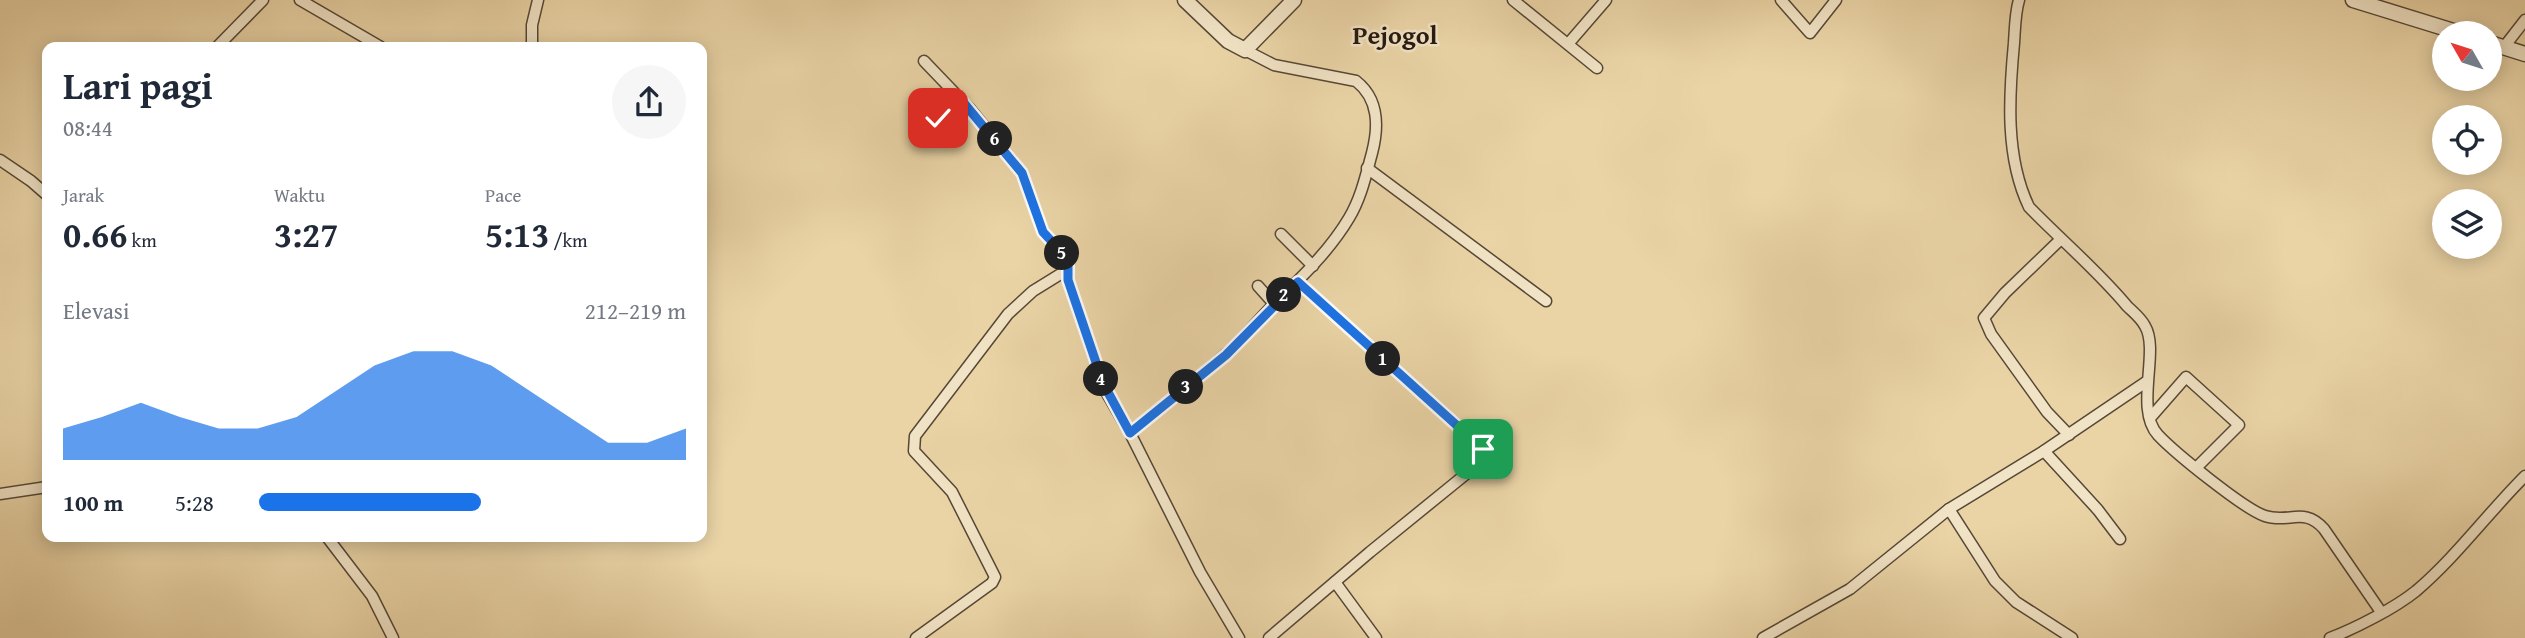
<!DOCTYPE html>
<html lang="id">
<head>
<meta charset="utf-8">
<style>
	body { margin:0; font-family:"Gentium Book Plus",serif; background:#f6f6f7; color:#1f2937; height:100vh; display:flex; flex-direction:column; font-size:26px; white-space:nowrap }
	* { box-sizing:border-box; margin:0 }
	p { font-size:23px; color:#747a83 }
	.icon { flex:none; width:38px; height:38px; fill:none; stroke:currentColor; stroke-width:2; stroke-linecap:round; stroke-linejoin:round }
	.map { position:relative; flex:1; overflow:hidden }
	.sheet { position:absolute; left:42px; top:42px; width:665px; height:500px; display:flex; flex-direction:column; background:#fff; border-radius:14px; box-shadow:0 4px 18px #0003 }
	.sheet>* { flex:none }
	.needle { width:46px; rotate:309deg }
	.tools { position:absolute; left:2432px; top:21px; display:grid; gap:14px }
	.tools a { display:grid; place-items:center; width:70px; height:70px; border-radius:50%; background:#fff; box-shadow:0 4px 18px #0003; font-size:35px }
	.pin { position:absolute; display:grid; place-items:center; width:60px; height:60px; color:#fff; margin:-30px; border-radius:14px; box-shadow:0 4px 10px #0006 }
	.km { position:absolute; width:35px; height:35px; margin:-18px; border-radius:50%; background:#222; color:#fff; font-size:19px; line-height:35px; text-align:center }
	.round { display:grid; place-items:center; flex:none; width:74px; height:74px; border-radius:37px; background:#f6f6f7 }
	.headline { display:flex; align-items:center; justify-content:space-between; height:119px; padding:0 21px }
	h1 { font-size:38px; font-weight:600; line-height:52px }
	.figures { display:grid; grid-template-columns:repeat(3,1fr); gap:10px; height:119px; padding:7px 21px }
	.figures div { display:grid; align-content:center }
	.figures b { font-size:35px; font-weight:600 }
	.figures small { font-size:19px; font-weight:400 }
	.figures p { font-size:19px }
	.chart { height:196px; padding:14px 21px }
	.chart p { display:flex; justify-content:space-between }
	.chart svg { width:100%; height:126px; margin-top:7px; fill:#1a73e8; opacity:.7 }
	ul { padding:0 21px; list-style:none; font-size:23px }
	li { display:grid; grid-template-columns:112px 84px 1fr; align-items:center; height:52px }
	li i { height:18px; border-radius:9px; background:#1a73e8 }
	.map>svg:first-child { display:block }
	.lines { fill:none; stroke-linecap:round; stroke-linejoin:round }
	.minor-casing { stroke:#564836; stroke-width:13 }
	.tertiary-casing { stroke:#564836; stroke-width:17 }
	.minor { stroke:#f1e3c5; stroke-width:10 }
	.tertiary { stroke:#f1e3c5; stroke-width:14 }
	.route-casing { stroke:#fff; stroke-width:14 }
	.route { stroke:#1a73e8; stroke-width:9 }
	.labels { text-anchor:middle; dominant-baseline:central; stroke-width:5; stroke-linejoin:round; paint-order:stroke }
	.quarter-label { font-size:26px; font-weight:bold; fill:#251910; stroke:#f1e3c5 }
</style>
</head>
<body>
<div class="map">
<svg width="2525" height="638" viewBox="0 0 2525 638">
	<rect width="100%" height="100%" fill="#ead4a6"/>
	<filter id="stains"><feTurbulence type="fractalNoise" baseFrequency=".00286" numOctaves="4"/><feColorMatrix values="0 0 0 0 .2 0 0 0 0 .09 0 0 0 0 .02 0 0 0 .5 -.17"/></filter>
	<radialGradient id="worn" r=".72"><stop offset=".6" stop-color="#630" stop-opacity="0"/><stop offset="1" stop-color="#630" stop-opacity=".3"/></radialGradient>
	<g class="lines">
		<!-- minor casing -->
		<g class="minor-casing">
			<g id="minor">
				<path d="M300 0 381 47"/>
				<path d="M1513 0 1597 68"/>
				<path d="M1781 0 1810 33 1836 0"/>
				<path d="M2019 0C2015 13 2015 29 2014 43 2009 96 2005 157 2029 207 2061 240 2097 270 2127 306 2133 312 2141 318 2145 326 2160 351 2134 409 2158 435 2175 453 2244 509 2265 516 2289 524 2304 506 2324 529L2381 612"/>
				<path d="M1568 44 1606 0"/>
				<path d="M217 47 263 0"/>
				<path d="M532 47V25L538 0"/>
				<path d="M2504 47 2525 20"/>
				<path d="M924 61 971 110 1022 173 1043 232 1068 259V280L1105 390 1130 433 1200 572 1239 638"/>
				<path d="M932 132 938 118 958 96"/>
				<path d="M0 160 31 181 47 195"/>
				<path d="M1367 168 1546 301"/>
				<path d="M1281 234 1313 266"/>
				<path d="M2061 239 2005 293 1984 318 1991 334 2047 412 2069 435"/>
				<path d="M1258 286 1274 304"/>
				<path d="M2151 417 2186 377 2239 425 2196 468"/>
				<path d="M1130 433C1162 407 1194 382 1225 355 1243 339 1259 319 1276 302 1303 276 1330 250 1349 218 1361 198 1366 175 1372 153 1379 126 1379 99 1356 81L1274 65 1245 50"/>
				<path d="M2044 451 2098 510 2120 539"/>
				<path d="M0 494 47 487"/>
				<path d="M1949 509 1995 581 2016 602 2072 638"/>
				<path d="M327 537 372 596 393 638"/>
				<path d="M1335 582 1376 638"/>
				<path d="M916 638 992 583 995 577 952 492 914 451 915 436 1008 314 1033 291 1067 270"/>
				<path d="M1269 638 1370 552 1471 470 1487 452 1298 282"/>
				<path d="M1763 638 1850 589 1949 509 2044 451 2146 382"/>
				<path d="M2330 638C2356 628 2395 608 2416 591 2456 557 2488 513 2525 476"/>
			</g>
		</g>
		<!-- tertiary casing -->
		<g class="tertiary-casing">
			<g id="tertiary">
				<path d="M1185 0 1228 41 1245 50 1294 0"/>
				<path d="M2353 0 2460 33"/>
				<path d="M2490 43 2525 54"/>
			</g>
		</g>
		<!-- minor -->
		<use href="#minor" class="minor"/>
		<!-- tertiary -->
		<use href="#tertiary" class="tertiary"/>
	</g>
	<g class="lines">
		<!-- route casing -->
		<g class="route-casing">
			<path id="route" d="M938 118 958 96 1022 173 1043 232 1068 259V280L1103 383 1130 433 1226 355 1298 282 1483 449"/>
		</g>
		<!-- route -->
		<use href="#route" class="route"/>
	</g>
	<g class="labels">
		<!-- quarter labels -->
		<g class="quarter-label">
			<text x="1395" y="34">Pejogol</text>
		</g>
	</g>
	<rect width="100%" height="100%" filter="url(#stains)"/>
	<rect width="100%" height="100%" fill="url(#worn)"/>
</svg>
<div class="tools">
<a><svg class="needle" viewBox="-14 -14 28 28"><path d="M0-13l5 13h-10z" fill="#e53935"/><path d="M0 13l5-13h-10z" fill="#747a83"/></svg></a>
<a><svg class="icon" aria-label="locate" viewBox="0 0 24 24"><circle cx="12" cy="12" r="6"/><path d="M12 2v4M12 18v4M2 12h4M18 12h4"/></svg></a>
<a><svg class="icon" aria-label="layers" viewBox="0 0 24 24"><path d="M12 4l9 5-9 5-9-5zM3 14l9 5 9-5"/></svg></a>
</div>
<div class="pin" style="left:1483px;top:449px;background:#1e9e55"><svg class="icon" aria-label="arrive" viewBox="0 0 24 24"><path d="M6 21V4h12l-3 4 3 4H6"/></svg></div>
<div class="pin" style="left:938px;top:118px;background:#d93025"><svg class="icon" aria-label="check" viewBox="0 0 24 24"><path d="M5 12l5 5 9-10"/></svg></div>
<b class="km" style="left:1383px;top:359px">1</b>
<b class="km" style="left:1284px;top:295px">2</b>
<b class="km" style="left:1186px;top:387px">3</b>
<b class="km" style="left:1101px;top:379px">4</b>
<b class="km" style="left:1062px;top:253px">5</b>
<b class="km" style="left:995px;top:139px">6</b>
<section class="sheet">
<div class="headline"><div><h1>Lari pagi</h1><p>08:44</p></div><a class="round"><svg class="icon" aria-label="share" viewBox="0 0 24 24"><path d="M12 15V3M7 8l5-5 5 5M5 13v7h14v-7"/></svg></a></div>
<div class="figures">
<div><p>Jarak</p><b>0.66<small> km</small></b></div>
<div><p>Waktu</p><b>3:27</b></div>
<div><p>Pace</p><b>5:13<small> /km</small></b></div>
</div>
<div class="chart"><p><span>Elevasi</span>212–219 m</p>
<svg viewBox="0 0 160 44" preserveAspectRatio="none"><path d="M0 44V33L10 29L20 24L30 29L40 33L50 33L60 29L70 20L80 11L90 6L100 6L110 11L120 20L130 29L140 38L150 38L160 33V44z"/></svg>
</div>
<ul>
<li><b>100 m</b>5:28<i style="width:52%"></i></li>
</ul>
</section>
</div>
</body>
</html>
